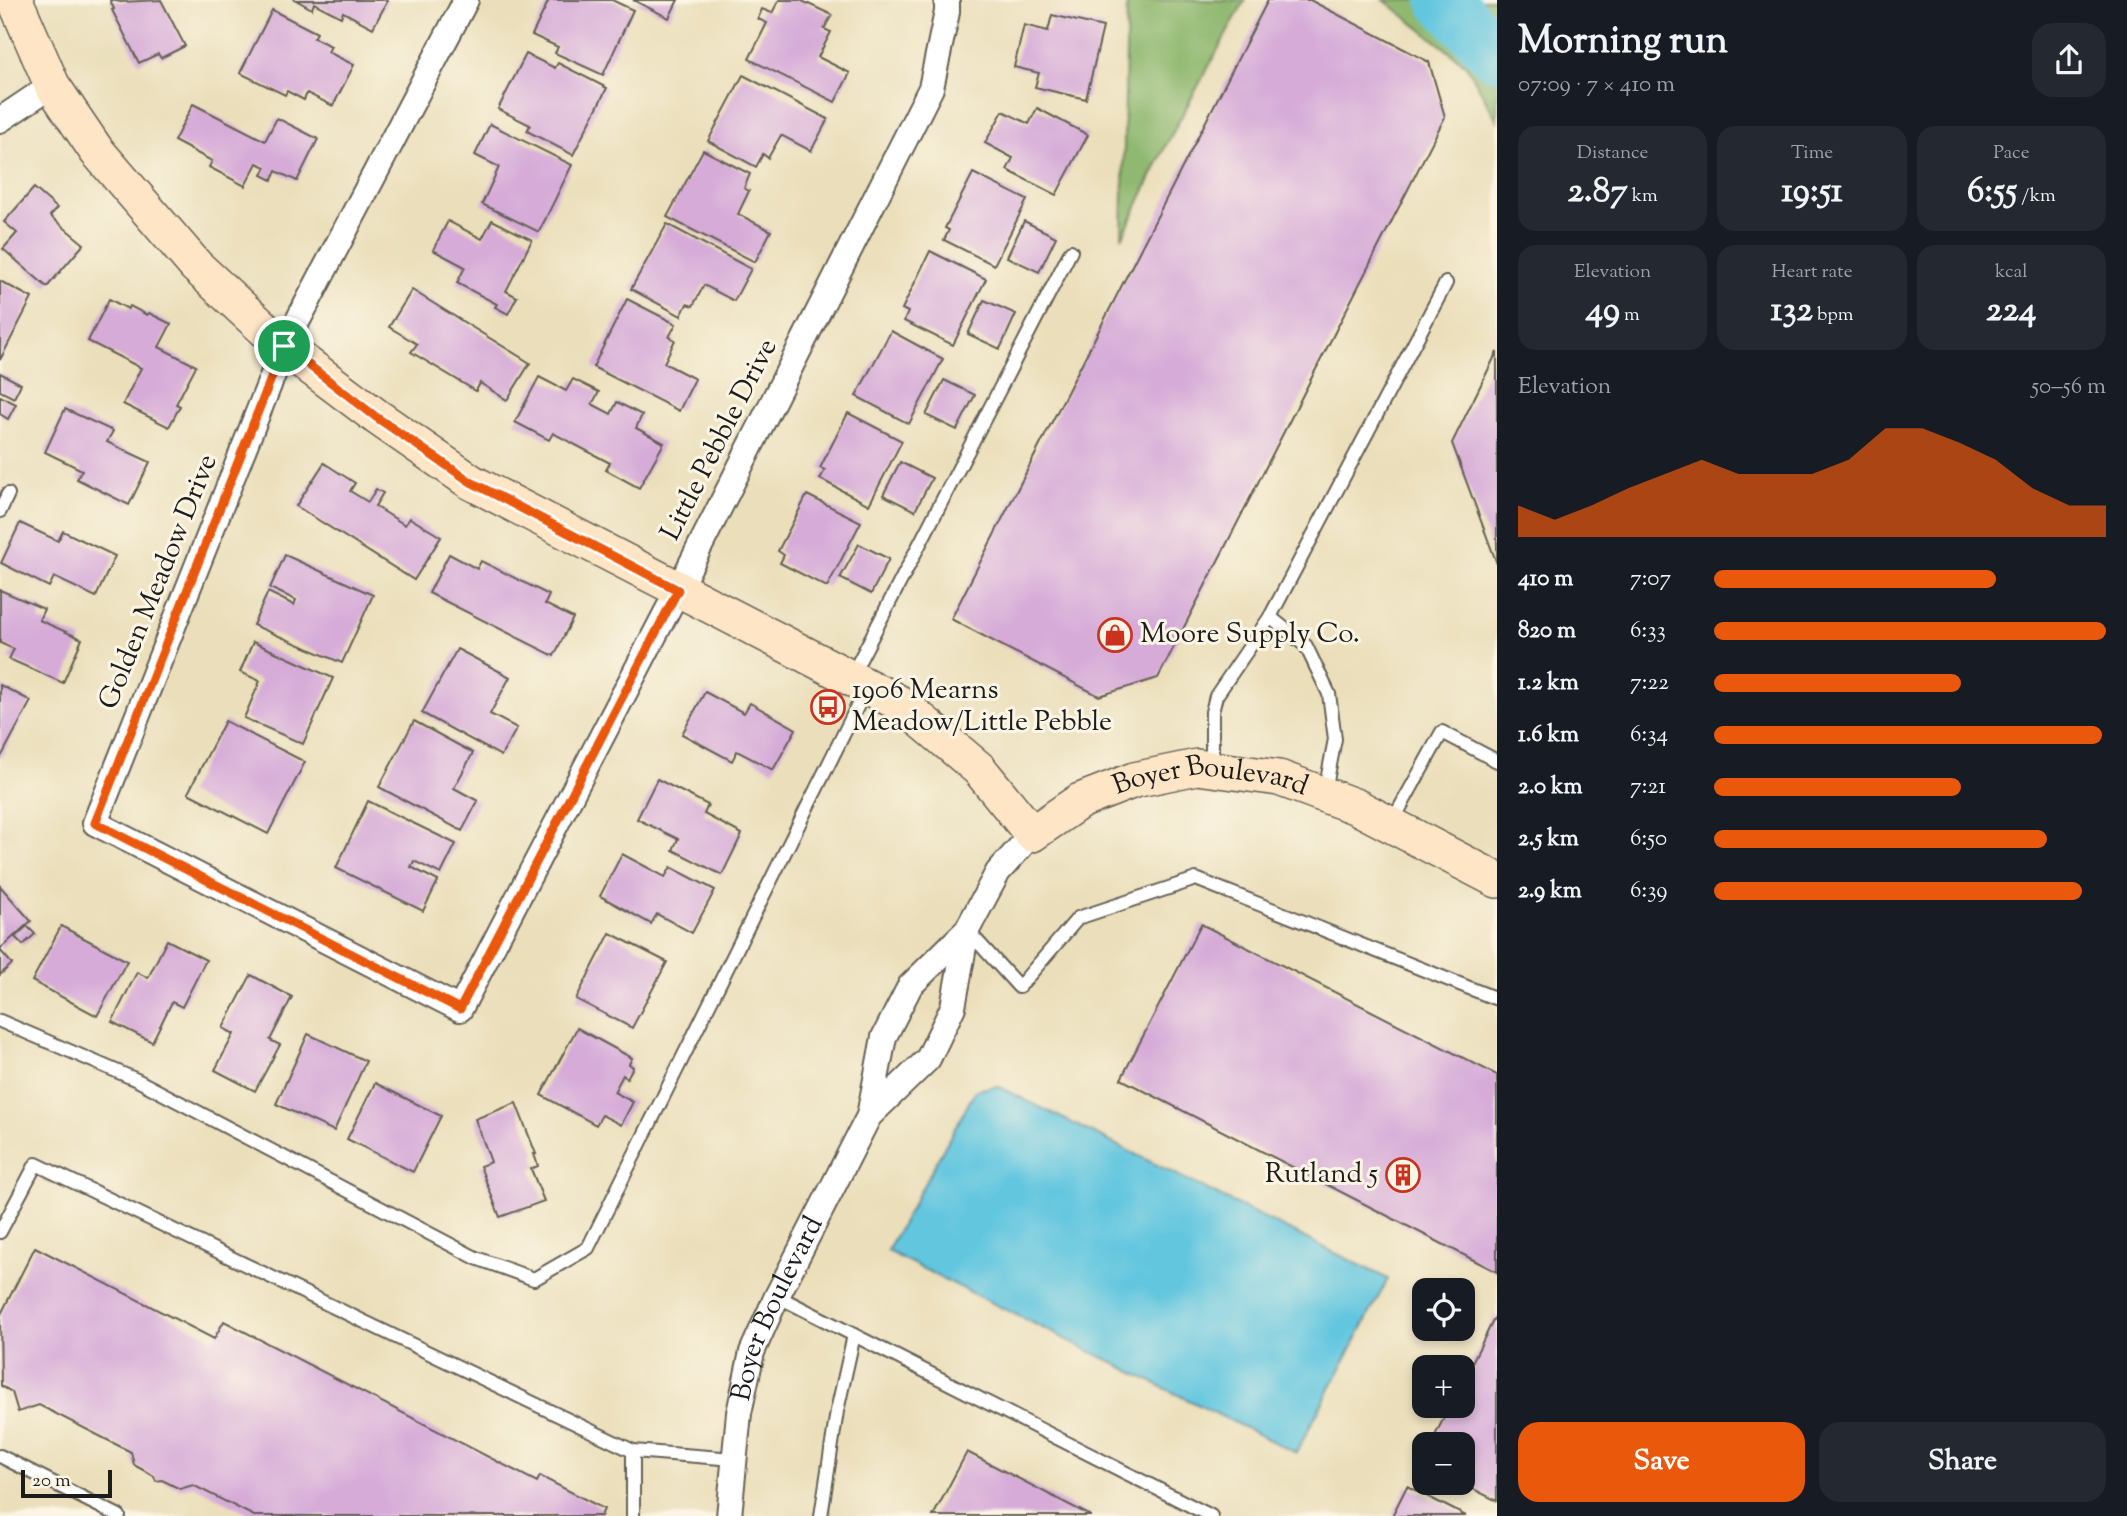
<!DOCTYPE html>
<html lang="en">
<head>
<meta charset="utf-8">
<style>
	body { margin:0; font-family:"Sorts Mill Goudy",serif; background:#242831; color:#f1f3f6; height:100vh; display:flex; flex-direction:column; font-size:26px; white-space:nowrap }
	* { box-sizing:border-box; margin:0 }
	p { font-size:23px; color:#9ea1a6 }
	.icon { flex:none; width:38px; height:38px; fill:none; stroke:currentColor; stroke-width:2; stroke-linecap:round; stroke-linejoin:round }
	.map { position:relative; flex:1; overflow:hidden }
	.sheet { display:flex; flex-direction:column; background:#171b24; width:630px }
	.sheet>* { flex:none }
	.controls { position:absolute; left:1412px; top:1278px; display:grid; gap:14px }
	.controls a { display:grid; place-items:center; width:63px; height:63px; border-radius:14px; background:#171b24; box-shadow:0 4px 10px #0003; font-size:35px }
	.scale { position:absolute; left:21px; bottom:18px; width:91px; box-sizing:border-box; padding-left:7px; border:4px solid #1c1c1c; border-top:0; font-size:19px; line-height:24px; white-space:nowrap; color:#1c1c1c; -webkit-text-stroke:5px #fcf5e5; paint-order:stroke }
	.pin { position:absolute; display:grid; place-items:center; width:60px; height:60px; color:#fff; margin:-30px; border:4px solid #fff; border-radius:50%; box-shadow:0 2px 7px #0007 }
	.round { display:grid; place-items:center; flex:none; width:74px; height:74px; border-radius:21px; background:#242831 }
	.headline { display:flex; align-items:center; justify-content:space-between; height:119px; padding:0 21px }
	h1 { font-size:38px; font-weight:800; line-height:52px }
	.stats { display:grid; grid-template-columns:repeat(3,1fr); gap:10px; height:119px; padding:7px 21px }
	.stats div { display:grid; align-content:center; border-radius:18px; background:#242831; text-align:center }
	.stats b { font-size:35px; font-weight:800 }
	.stats small { font-size:19px; font-weight:400 }
	.stats p { font-size:19px }
	.chart { height:196px; padding:14px 21px }
	.chart p { display:flex; justify-content:space-between }
	.chart svg { width:100%; height:126px; margin-top:7px; fill:#ea580c; opacity:.7 }
	.primary-button { display:flex; gap:14px; margin-top:auto; padding:14px 21px }
	.primary-button a { flex:1; height:80px; border-radius:21px; background:#ea580c; color:#fff; font-size:28px; font-weight:800; line-height:80px; text-align:center }
	.primary-button a+a { background:#242831; color:#f1f3f6 }
	ul { padding:0 21px; list-style:none; font-size:23px }
	li { display:grid; grid-template-columns:112px 84px 1fr; align-items:center; height:52px }
	li i { height:18px; border-radius:9px; background:#ea580c }
	main { display:flex; flex:1; min-height:0 }
	.map>svg:first-child { display:block }
	.forest { fill:#8fb86f; stroke:#566a46; stroke-width:2 }
	.water { fill:#62c6df; stroke:#3f717e; stroke-width:2 }
	.lines { fill:none; stroke-linecap:round; stroke-linejoin:round }
	.river { stroke:#62c6df; stroke-width:54 }
	.building { fill:#d6abd8 }
	.lane-casing { stroke:#646054; stroke-width:16 }
	.street-casing { stroke:#646054; stroke-width:28 }
	.secondary-casing { stroke:#646054; stroke-width:38 }
	.lane { stroke:#fff; stroke-width:12 }
	.street { stroke:#fff; stroke-width:24 }
	.secondary { stroke:#fde5c5; stroke-width:35 }
	.route-casing { stroke:#fff; stroke-width:14 }
	.route { stroke:#ea580c; stroke-width:9 }
	.labels { text-anchor:middle; dominant-baseline:central; stroke-width:6; stroke-linejoin:round; paint-order:stroke }
	.street-label { font-size:28px; fill:#1c1c1c; stroke:#fcf5e5 }
	.poi-label { font-size:28px; fill:#1c1c1c; stroke:#fcf5e5; text-anchor:start }
</style>
</head>
<body>
<main>
<div class="map">
<svg width="1497" height="1516" viewBox="0 0 1497 1516">
	<rect width="100%" height="100%" fill="#fcf5e5"/>
	<filter id="ink" filterUnits="userSpaceOnUse"><feTurbulence type="fractalNoise" baseFrequency=".0143" numOctaves="2"/><feDisplacementMap in="SourceGraphic" scale="14" xChannelSelector="R" yChannelSelector="G"/><feConvolveMatrix kernelMatrix="1 2 1 2 8 2 1 2 1" color-interpolation-filters="sRGB"/></filter>
	<filter id="wash" filterUnits="userSpaceOnUse"><feTurbulence type="fractalNoise" baseFrequency=".00686" numOctaves="4" result="noise"/><feDisplacementMap in="SourceGraphic" scale="28" xChannelSelector="R" yChannelSelector="G"/><feGaussianBlur stdDeviation="1.57" result="paint"/><feColorMatrix in="noise" values="0 0 0 0 0 0 0 0 0 0 0 0 0 0 0 0 0 1.4 0 .05"/><feComposite in="paint" operator="in"/></filter>
	<g filter="url(#wash)">
		<rect width="100%" height="100%" fill="#ebdfbb"/>
		<!-- forest -->
		<g class="forest">
			<path d="M1127 0H1245L1167 143 1122 238Z"/>
			<path d="M1384 0H1497V120L1466 65Z"/>
		</g>
		<!-- water -->
		<path class="water" d="M997 1086 1388 1279 1296 1453 887 1251 976 1090Z"/>
		<g class="lines">
			<!-- river -->
			<path class="river" d="M1444 0 1497 54"/>
		</g>
		<g id="blocks">
			<!-- building -->
			<g class="building">
				<path d="M110 0 121 2 161 0 185 46 161 58 158 54 139 63 112 10 114 9Z"/>
				<path d="M296 0H388L373 28 343 12 341 17 314 3 312 9Z"/>
				<path d="M549 0H612L633 10 603 75 555 53 558 47 532 35Z"/>
				<path d="M633 0H678L669 18Z"/>
				<path d="M779 0H800L832 15 824 29 831 32 818 57 850 73 835 102 749 59 767 23 758 19 762 9 772 13Z"/>
				<path d="M1268 0H1310L1429 62 1445 117 1158 678 1099 696 951 619Z"/>
				<path d="M272 10 317 33 314 38 331 46 328 52 354 65 333 106 307 93 304 100 287 91 285 95 240 73Z"/>
				<path d="M1052 15 1103 27 1086 99 1035 87 1039 73 1014 67 1024 25 1048 31Z"/>
				<path d="M526 54 555 68 558 63 607 88 573 155 527 131 530 125 498 109Z"/>
				<path d="M743 75 828 119 811 151 781 135 768 158 763 154 756 167 708 141Z"/>
				<path d="M193 104 265 141 277 118 318 139 297 181 276 171 272 180 262 175 266 167 257 163 245 186 209 167 212 161 174 141Z"/>
				<path d="M1037 108 1088 135 1056 195 1007 170 1013 158 985 143 1003 111 1029 124Z"/>
				<path d="M490 124 572 165 539 232 482 204 499 167 475 155Z"/>
				<path d="M703 150 750 174 744 188 749 191 738 214 771 231 755 262 667 217Z"/>
				<path d="M973 173 1027 200 994 265 944 240 949 230 945 228Z"/>
				<path d="M34 188 57 208 50 216 84 244 47 287 3 249 17 233 4 222Z"/>
				<path d="M492 220 532 240 506 291 517 297 508 314 495 307 497 304 457 283 465 267 433 250 448 221 482 239Z"/>
				<path d="M1024 221 1056 237 1039 272 1007 257Z"/>
				<path d="M667 224 751 269 734 301 704 285 693 306 687 304 681 316 631 289Z"/>
				<path d="M930 251 986 279 953 345 904 321 908 312 902 309Z"/>
				<path d="M0 281 32 298 0 360Z"/>
				<path d="M412 290 530 363 507 400 480 383 476 391 411 352 417 344 389 327Z"/>
				<path d="M109 299 128 309 130 306 147 315 149 313 171 324 159 347 196 366 176 404 180 406 169 427 123 404 141 368 88 341Z"/>
				<path d="M627 299 676 324 669 337 675 340 664 363 695 379 679 411 593 367Z"/>
				<path d="M984 300 1016 314 1000 349 968 334Z"/>
				<path d="M891 331 943 359 909 424 856 396Z"/>
				<path d="M1497 352V564L1452 443Z"/>
				<path d="M0 373 21 384 14 398 0 391Z"/>
				<path d="M539 377 566 391 573 379 599 392 592 404 611 414 617 402 642 415 636 428 664 443 639 488 606 470 610 463 553 433 549 440 515 422Z"/>
				<path d="M944 380 975 395 957 430 926 415Z"/>
				<path d="M0 396 16 404 8 419 0 414Z"/>
				<path d="M65 409 113 431 107 442 150 462 129 505 77 479 82 470 45 452Z"/>
				<path d="M848 413 902 441 869 505 820 479 825 470 820 468Z"/>
				<path d="M900 462 932 478 915 511 883 495Z"/>
				<path d="M324 463 355 483 350 491 368 502 376 489 383 493 375 506 405 525 410 518 441 537 414 580 296 506Z"/>
				<path d="M807 495 861 522 827 587 780 563 784 555 778 551Z"/>
				<path d="M20 523 58 541 63 531 115 556 96 597 54 577 49 587 1 563Z"/>
				<path d="M859 544 889 559 871 594 840 578Z"/>
				<path d="M449 554 477 569 481 561 549 595 545 604 573 618 554 656 429 593Z"/>
				<path d="M285 555 373 595 342 663 253 625 268 592 294 605 296 600 270 588Z"/>
				<path d="M0 590 44 609 39 620 82 639 63 683 9 659 14 649 0 643Z"/>
				<path d="M253 642 333 678 303 744 244 718 260 681 240 672Z"/>
				<path d="M457 649 510 677 490 714 517 728 501 756 422 713Z"/>
				<path d="M0 685 31 701 0 759Z"/>
				<path d="M705 692 744 713 750 703 796 729 773 770 737 751 732 761 682 734Z"/>
				<path d="M225 721 305 762 268 834 188 793Z"/>
				<path d="M414 721 473 753 454 788 478 801 462 831 379 787Z"/>
				<path d="M657 779 708 805 704 814 742 834 722 875 673 850 678 839 637 819Z"/>
				<path d="M368 801 456 844 441 874 414 861 411 867 438 881 423 911 336 868Z"/>
				<path d="M622 854 665 877 671 867 715 890 692 933 657 914 651 924 600 896Z"/>
				<path d="M0 886 31 921 0 949Z"/>
				<path d="M1201 924 1497 1075V1272L1121 1079Z"/>
				<path d="M27 926 35 934 23 945 15 937Z"/>
				<path d="M61 926 127 961 97 1016 32 981Z"/>
				<path d="M610 933 667 962 632 1028 576 999Z"/>
				<path d="M167 940 206 960 182 1007 172 1002 152 1042 112 1022 137 972 148 978Z"/>
				<path d="M0 950 12 964 0 975Z"/>
				<path d="M251 975 292 997 270 1040 280 1045 255 1091 215 1070 234 1034 223 1028Z"/>
				<path d="M577 1028 632 1058 629 1064 633 1067 627 1078 623 1075 614 1092 633 1102 621 1125 602 1115 596 1125 541 1095Z"/>
				<path d="M308 1034 366 1061 334 1131 276 1104Z"/>
				<path d="M375 1083 441 1116 413 1172 347 1139Z"/>
				<path d="M516 1103 536 1154H534L538 1166 531 1169 544 1201 500 1217 480 1166 491 1162 475 1119Z"/>
				<path d="M35 1247 214 1339 224 1321 537 1482 540 1476 604 1509 601 1516H254L193 1485 180 1489 162 1480 156 1481 154 1476 134 1465 131 1452 39 1405 18 1412 12 1392 1 1386 0 1316Z"/>
				<path d="M1497 1313V1501L1459 1482H1463V1444H1431L1450 1405H1463V1380Z"/>
				<path d="M967 1452 1091 1516H933Z"/>
				<path d="M1407 1486 1466 1516H1392Z"/>
			</g>
		</g>
	</g>
	<g filter="url(#ink)">
		<use href="#blocks" fill-opacity="0" stroke="#646054" stroke-width="2"/>
		<g class="lines">
			<!-- lane casing -->
			<g class="lane-casing">
				<g id="lane">
					<path d="M0 511 8 494"/>
					<path d="M1270 617 1446 283"/>
					<path d="M851 677 1071 251"/>
					<path d="M1212 766V712L1216 696 1270 617 1306 646 1329 694 1335 739 1325 791"/>
					<path d="M1391 824 1442 732 1497 761"/>
					<path d="M968 931 1019 987 1078 918 1196 879 1497 999"/>
					<path d="M0 1021 137 1080 476 1258 534 1279 588 1248 867 687"/>
					<path d="M0 1232 36 1164 633 1451 734 1459"/>
					<path d="M777 1296 1211 1516"/>
					<path d="M0 1456 119 1516"/>
					<path d="M633 1516V1451"/>
					<path d="M821 1516 837 1411 854 1335"/>
				</g>
			</g>
			<!-- street casing -->
			<g class="street-casing">
				<g id="street">
					<path d="M466 0 284 347 95 823 460 1009 678 590 931 88 947 12V0"/>
					<path d="M0 120 52 85"/>
					<path d="M869 1116 928 1059 953 1007 967 930"/>
					<path id="s1" d="M729 1516 739 1413 752 1352 777 1296 869 1116 884 1037 910 986 967 930 998 872 1032 834"/>
				</g>
			</g>
			<!-- secondary casing -->
			<g class="secondary-casing">
				<g id="secondary">
					<path id="s2" d="M15 0 52 85 96 150 196 266 284 347 377 417 471 482 903 705 979 769 1032 834 1080 801 1134 780 1197 767 1279 778 1357 807 1497 880"/>
				</g>
			</g>
			<!-- lane -->
			<use href="#lane" class="lane"/>
			<!-- street -->
			<use href="#street" class="street"/>
			<!-- secondary -->
			<use href="#secondary" class="secondary"/>
		</g>
	</g>
	<g class="lines" filter="url(#ink)">
		<!-- route casing -->
		<g class="route-casing">
			<path id="route" d="M284 346 376 417 471 482 678 590 460 1009 95 823Z"/>
		</g>
		<!-- route -->
		<use href="#route" class="route"/>
	</g>
	<!-- icons -->
	<defs>
		<g id="shop-ring" transform="scale(1.75)"><circle r="9.5" fill="#fcf5e5" stroke="#c8321e" stroke-width="1.5"/><path d="M-5-2.5h2.3a2.7 3.5 0 0 1 5.4 0H5L5.5 6h-11ZM-1.5-2.5h3a1.5 2.3 0 0 0-3 0Z" fill="#c8321e"/></g>
		<g id="bus-ring" transform="scale(1.75)"><circle r="9.5" fill="#fcf5e5" stroke="#c8321e" stroke-width="1.5"/><path d="M-5-6H5V4H4V6H2V4H-2V6H-4V4H-5ZM-3.5-4V0h7V-4ZM-3.5 1.2v1.5H-2V1.2ZM2 1.2v1.5H3.5V1.2Z" fill="#c8321e"/></g>
		<g id="building-ring" transform="scale(1.75)"><circle r="9.5" fill="#fcf5e5" stroke="#c8321e" stroke-width="1.5"/><path d="M-4-6H4V6H1V3H-1V6H-4ZM-2.5-4.3h1.7v1.8h-1.7ZM.8-4.3h1.7v1.8H.8ZM-2.5-1h1.7V.8h-1.7ZM.8-1h1.7V.8H.8Z" fill="#c8321e"/></g>
	</defs>
	<g fill-rule="evenodd">
		<use href="#shop-ring" x="1115" y="635"/>
		<use href="#bus-ring" x="828" y="707"/>
		<use href="#building-ring" x="1403" y="1175"/>
	</g>
	<g class="labels">
		<!-- street labels -->
		<g class="street-label">
			<text transform="translate(720 440) rotate(-63)">Little Pebble Drive</text>
			<text transform="translate(159 582) rotate(-68)">Golden Meadow Drive</text>
			<text stroke="none"><textPath href="#s2" startOffset="1538">Boyer Boulevard</textPath></text>
			<text stroke="none"><textPath href="#s1" startOffset="215">Boyer Boulevard</textPath></text>
		</g>
		<!-- poi labels -->
		<g class="poi-label">
			<text x="1140" y="635">Moore Supply Co.</text>
			<text x="852" y="691">1906 Mearns<tspan x="852" dy="32">Meadow/Little Pebble</tspan></text>
			<text x="1378" y="1175" text-anchor="end">Rutland 5</text>
		</g>
	</g>
</svg>
<div class="controls">
<a><svg class="icon" aria-label="locate" viewBox="0 0 24 24"><circle cx="12" cy="12" r="6"/><path d="M12 2v4M12 18v4M2 12h4M18 12h4"/></svg></a>
<a>+</a>
<a>−</a>
</div>
<div class="scale">20 m</div>
<div class="pin" style="left:284px;top:346px;background:#1e9e55"><svg class="icon" aria-label="arrive" viewBox="0 0 24 24"><path d="M6 21V4h12l-3 4 3 4H6"/></svg></div>
</div>
<section class="sheet">
<div class="headline"><div><h1>Morning run</h1><p>07:09 · 7 × 410 m</p></div><a class="round"><svg class="icon" aria-label="share" viewBox="0 0 24 24"><path d="M12 15V3M7 8l5-5 5 5M5 13v7h14v-7"/></svg></a></div>
<div class="stats">
<div><p>Distance</p><b>2.87<small> km</small></b></div>
<div><p>Time</p><b>19:51</b></div>
<div><p>Pace</p><b>6:55<small> /km</small></b></div>
</div>
<div class="stats">
<div><p>Elevation</p><b>49<small> m</small></b></div>
<div><p>Heart rate</p><b>132<small> bpm</small></b></div>
<div><p>kcal</p><b>224</b></div>
</div>
<div class="chart"><p><span>Elevation</span>50–56 m</p>
<svg viewBox="0 0 160 44" preserveAspectRatio="none"><path d="M0 44V33L10 38L20 33L30 27L40 22L50 17L60 22L70 22L80 22L90 17L100 6L110 6L120 11L130 17L140 27L150 33L160 33V44z"/></svg>
</div>
<ul>
<li><b>410 m</b>7:07<i style="width:72%"></i></li>
<li><b>820 m</b>6:33<i style="width:100%"></i></li>
<li><b>1.2 km</b>7:22<i style="width:63%"></i></li>
<li><b>1.6 km</b>6:34<i style="width:99%"></i></li>
<li><b>2.0 km</b>7:21<i style="width:63%"></i></li>
<li><b>2.5 km</b>6:50<i style="width:85%"></i></li>
<li><b>2.9 km</b>6:39<i style="width:94%"></i></li>
</ul>
<div class="primary-button"><a>Save</a><a>Share</a></div>
</section>
</main>
</body>
</html>
